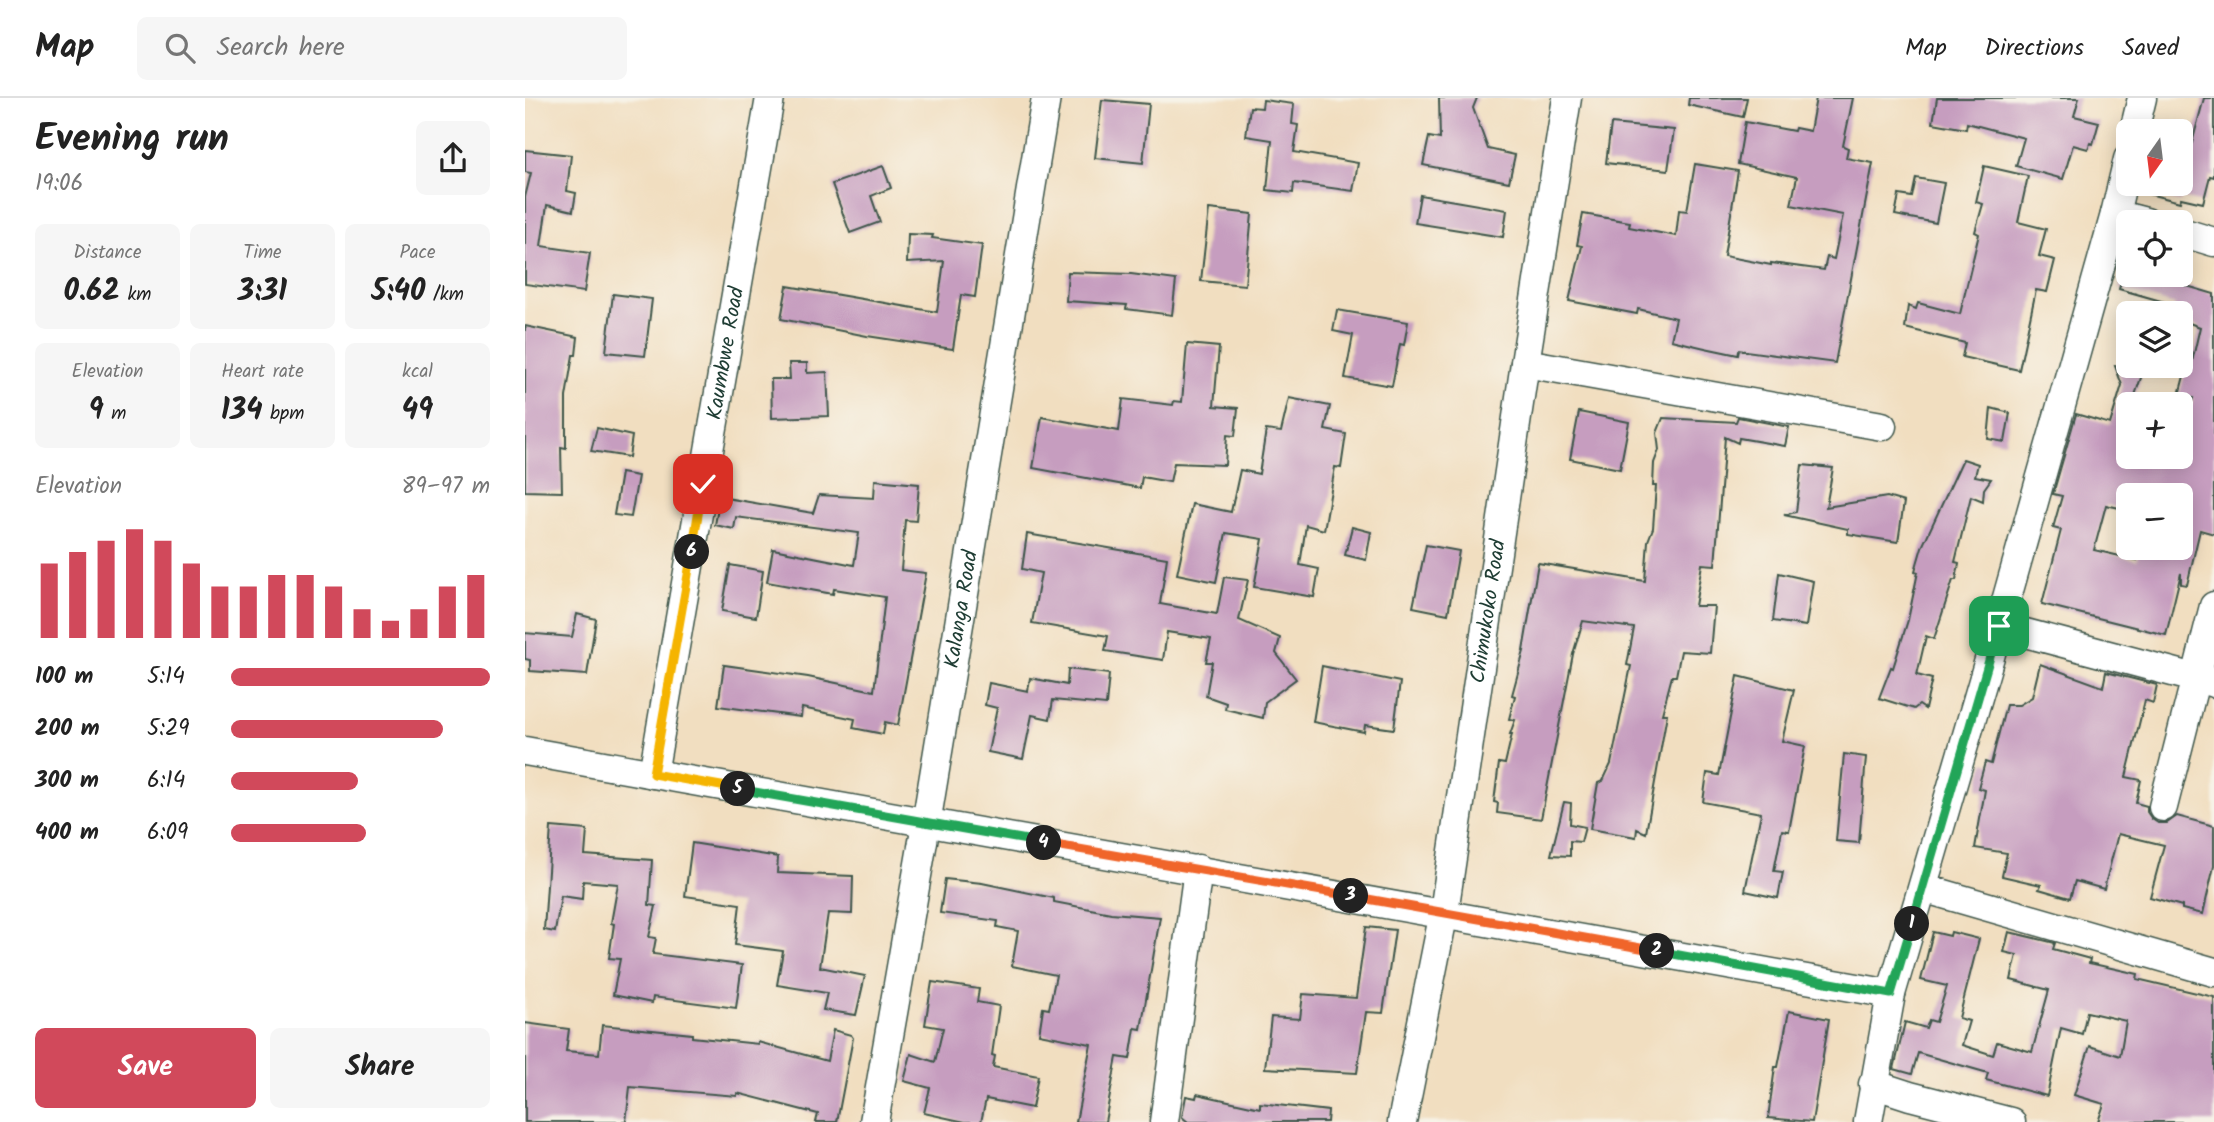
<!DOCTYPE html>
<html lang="en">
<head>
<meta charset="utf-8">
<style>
	body { margin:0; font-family:Kalam,sans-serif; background:#f6f6f6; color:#222; height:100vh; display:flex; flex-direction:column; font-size:26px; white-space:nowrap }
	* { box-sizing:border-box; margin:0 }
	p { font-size:23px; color:#767676 }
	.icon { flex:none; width:38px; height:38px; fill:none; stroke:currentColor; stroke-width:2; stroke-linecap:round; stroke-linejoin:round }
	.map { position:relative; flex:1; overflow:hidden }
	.panel { display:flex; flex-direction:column; background:#fff; width:525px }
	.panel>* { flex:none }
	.needle { width:46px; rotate:194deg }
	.controls { position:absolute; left:1591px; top:21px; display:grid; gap:14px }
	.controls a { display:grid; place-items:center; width:77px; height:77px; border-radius:10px; background:#fff; box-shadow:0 4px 18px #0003; font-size:35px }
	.pin { position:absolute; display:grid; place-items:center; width:60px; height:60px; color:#fff; margin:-30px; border-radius:14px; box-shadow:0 4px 10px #0006 }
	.km { position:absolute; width:35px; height:35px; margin:-18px; border-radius:50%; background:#222; color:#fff; font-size:19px; line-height:35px; text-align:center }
	.round { display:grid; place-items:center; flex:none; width:74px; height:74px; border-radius:10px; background:#f6f6f6 }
	.head { display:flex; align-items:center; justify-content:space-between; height:119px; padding:0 35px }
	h1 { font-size:38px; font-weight:600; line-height:52px }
	.metrics { display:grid; grid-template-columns:repeat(3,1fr); gap:10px; height:119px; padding:7px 35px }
	.metrics div { display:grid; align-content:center; border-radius:10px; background:#f6f6f6; text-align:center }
	.metrics b { font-size:30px; font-weight:600 }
	.metrics small { font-size:19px; font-weight:400 }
	.metrics p { font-size:19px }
	.chart { height:196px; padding:14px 35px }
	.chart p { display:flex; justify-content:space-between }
	.chart svg { width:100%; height:126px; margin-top:7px; stroke:#d1495b; stroke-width:6 }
	.cta { display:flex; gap:14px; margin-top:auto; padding:14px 35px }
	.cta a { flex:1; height:80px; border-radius:10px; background:#d1495b; color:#fff; font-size:28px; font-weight:600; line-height:80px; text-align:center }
	.cta a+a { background:#f6f6f6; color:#222 }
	ul { padding:0 35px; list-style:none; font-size:23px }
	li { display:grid; grid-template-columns:112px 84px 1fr; align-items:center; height:52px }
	li i { height:18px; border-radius:9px; background:#d1495b }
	header { display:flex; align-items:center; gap:42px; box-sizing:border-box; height:98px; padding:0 35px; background:#fff; border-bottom:2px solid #e0e0e0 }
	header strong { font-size:33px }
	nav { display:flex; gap:38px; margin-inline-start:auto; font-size:24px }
	.search { width:490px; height:63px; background:#f6f6f6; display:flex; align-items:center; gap:18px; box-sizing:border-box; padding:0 24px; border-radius:10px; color:#767676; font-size:26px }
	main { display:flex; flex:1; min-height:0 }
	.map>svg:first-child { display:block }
	.building { fill:#c69dbf; fill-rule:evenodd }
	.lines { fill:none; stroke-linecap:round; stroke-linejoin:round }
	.minor-casing { stroke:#3e5549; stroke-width:31 }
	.minor { stroke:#fff; stroke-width:28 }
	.split-1-casing { stroke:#fff; stroke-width:14 }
	.split-2-casing { stroke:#fff; stroke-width:14 }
	.split-3-casing { stroke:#fff; stroke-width:14 }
	.split-4-casing { stroke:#fff; stroke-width:14 }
	.split-5-casing { stroke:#fff; stroke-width:14 }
	.split-6-casing { stroke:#fff; stroke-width:14 }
	.split-7-casing { stroke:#fff; stroke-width:14 }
	.split-1 { stroke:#22a559; stroke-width:9 }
	.split-2 { stroke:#22a559; stroke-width:9 }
	.split-3 { stroke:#f0652b; stroke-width:9 }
	.split-4 { stroke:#f0652b; stroke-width:9 }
	.split-5 { stroke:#22a559; stroke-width:9 }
	.split-6 { stroke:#f5b400; stroke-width:9 }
	.split-7 { stroke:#f5b400; stroke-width:9 }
	.labels { text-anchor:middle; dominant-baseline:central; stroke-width:6; stroke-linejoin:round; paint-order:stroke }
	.street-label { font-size:21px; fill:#1f3d34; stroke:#f7f3e8 }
</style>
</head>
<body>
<header>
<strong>Map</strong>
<div class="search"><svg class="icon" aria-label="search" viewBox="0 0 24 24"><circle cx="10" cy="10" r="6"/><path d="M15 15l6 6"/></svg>Search here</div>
<nav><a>Map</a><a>Directions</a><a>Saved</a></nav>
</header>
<main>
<section class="panel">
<div class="head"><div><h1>Evening run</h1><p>19:06</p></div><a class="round"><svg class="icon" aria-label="share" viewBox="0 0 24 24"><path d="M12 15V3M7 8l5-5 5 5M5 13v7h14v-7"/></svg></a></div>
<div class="metrics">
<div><p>Distance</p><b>0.62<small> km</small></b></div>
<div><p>Time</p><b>3:31</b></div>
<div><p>Pace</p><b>5:40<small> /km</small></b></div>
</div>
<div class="metrics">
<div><p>Elevation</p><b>9<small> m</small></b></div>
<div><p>Heart rate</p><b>134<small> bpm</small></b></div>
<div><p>kcal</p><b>49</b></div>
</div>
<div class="chart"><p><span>Elevation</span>89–97 m</p>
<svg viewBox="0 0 160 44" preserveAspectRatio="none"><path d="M5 44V18M15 44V14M25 44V10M35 44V6M45 44V10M55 44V18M65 44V26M75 44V26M85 44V22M95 44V22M105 44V26M115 44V34M125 44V38M135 44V34M145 44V26M155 44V22"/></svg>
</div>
<ul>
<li><b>100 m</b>5:14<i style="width:100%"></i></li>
<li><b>200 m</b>5:29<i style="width:82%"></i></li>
<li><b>300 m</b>6:14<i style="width:49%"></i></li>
<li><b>400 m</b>6:09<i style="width:52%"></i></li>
</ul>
<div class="cta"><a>Save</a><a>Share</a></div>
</section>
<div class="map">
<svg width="1689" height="1024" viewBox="0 0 1689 1024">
	<rect width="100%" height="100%" fill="#f7f3e8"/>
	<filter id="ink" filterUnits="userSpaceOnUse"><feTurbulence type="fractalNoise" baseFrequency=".0143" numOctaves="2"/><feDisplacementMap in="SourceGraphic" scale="14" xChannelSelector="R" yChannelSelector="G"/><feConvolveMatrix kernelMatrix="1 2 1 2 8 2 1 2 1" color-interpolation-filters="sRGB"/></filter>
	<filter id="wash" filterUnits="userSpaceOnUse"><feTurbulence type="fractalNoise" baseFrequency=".00686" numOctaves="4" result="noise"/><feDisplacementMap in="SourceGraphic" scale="28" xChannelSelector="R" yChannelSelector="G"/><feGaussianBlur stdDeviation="1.57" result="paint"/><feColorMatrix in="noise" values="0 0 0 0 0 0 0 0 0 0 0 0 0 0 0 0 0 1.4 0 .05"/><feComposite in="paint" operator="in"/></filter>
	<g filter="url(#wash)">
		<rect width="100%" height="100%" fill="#f1dec0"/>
		<g id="blocks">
			<!-- building -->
			<g class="building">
				<path d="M914 0H952L948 10 963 51 990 57 984 84 898 67 904 39 915 41Z"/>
				<path d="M1164 0H1222L1218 19 1163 7Z"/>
				<path d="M1291 0H1328L1318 48 1323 50 1321 60 1348 65 1310 265 1214 252 1213 257 1180 250 1146 242 1151 220 1113 211 1112 216 1044 203 1057 148 1052 147 1058 116 1105 124 1104 129 1151 138 1154 112 1162 113 1170 66 1213 73 1199 158 1246 167V165L1299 172 1302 159 1309 161 1318 117 1266 107 1272 79 1213 66 1220 24 1269 33 1270 30 1285 33Z"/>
				<path d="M1412 0H1554L1549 18 1574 24 1568 46 1565 45 1563 51 1548 47 1538 81 1491 68 1499 40 1442 25 1441 31 1408 25Z"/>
				<path d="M1679 0H1689V79L1685 78 1678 105 1656 100 1655 104 1612 93 1614 86H1656V42L1667 45Z"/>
				<path d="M577 2 624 6 618 65 570 60Z"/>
				<path d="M738 2 769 6 767 26 773 27 769 54 833 65 828 93 769 85 768 95 742 92 747 42 721 38 725 9 737 10Z"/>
				<path d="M1086 26 1149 32 1143 72 1081 65Z"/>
				<path d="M0 52 46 57 42 93 51 95 48 113 22 107 16 148 65 155 59 194 0 186V99L6 75 0 74Z"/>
				<path d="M358 68 366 90 346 98 355 124 325 135 307 86Z"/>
				<path d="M1459 68 1503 78 1493 124 1521 131 1514 158 1530 162 1522 194 1511 192 1494 272 1437 259 1440 245 1380 230 1383 208 1391 211 1393 205 1435 216 1454 136 1450 134 1458 106 1451 104Z"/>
				<path d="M1391 80 1419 85 1411 125 1370 117 1374 97 1387 99Z"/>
				<path d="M895 97 982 112 978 139 890 125Z"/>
				<path d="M684 111 727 116 720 187 676 183Z"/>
				<path d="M383 136 408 137 407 140 457 147 450 199 436 197 428 251 342 238 256 221 262 188 412 214 419 163 382 165Z"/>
				<path d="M543 174 606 176 651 182 647 217 601 211 602 207 541 203Z"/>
				<path d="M1598 177H1625L1689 196V436L1675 432 1662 487 1656 486V475L1641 537 1517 506 1536 432 1528 430 1537 398 1528 396 1551 316 1585 326 1597 287 1590 268H1620L1607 306 1603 302V359H1656V350L1668 300 1654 297 1663 263 1667 264 1675 229 1656 222V215H1648L1650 207 1594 191ZM1603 397H1656V450H1614L1612 462 1569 452 1581 407 1603 412Z"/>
				<path d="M88 196 127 201 120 258 81 254Z"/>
				<path d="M812 212 883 224 879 247 875 246 867 288 820 280 828 237 808 233Z"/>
				<path d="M0 228 53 239 51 257H48L41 299V350L36 349 37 394 0 393Z"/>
				<path d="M662 246 694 249 689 308 713 310 710 338 702 337 700 367 649 365 645 384 617 379 615 390 508 370 517 319 594 333 598 301 648 307 649 303 657 304Z"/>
				<path d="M264 265H282V275L302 274 304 318 247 320 246 281H265Z"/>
				<path d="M764 300 805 308 800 332 821 336 816 370 810 369 799 432 781 427 775 467 794 471 789 499 729 489 738 441 701 435 691 484 652 476 667 406 706 414 715 372 734 376 741 332 756 334Z"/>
				<path d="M1466 310 1485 315 1480 344 1463 341Z"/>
				<path d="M1054 314 1104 324 1095 371 1045 361Z"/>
				<path d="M1213 319 1264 329 1260 348 1214 340 1213 345 1200 339 1190 467 1177 466 1170 508H1189L1185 555 1156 553 1151 578H1147L1137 616H1142L1121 735 1112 731 1111 739 1065 731 1073 685 1078 683 1086 666 1106 568 1102 567 1109 530 1058 523 1048 556 1016 721 972 715 973 705 969 704 974 665 980 666 987 636H985L990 622 984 621 990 598 987 597 999 553H998L1013 465 1120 483 1123 443 1128 430 1131 388H1128L1129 365 1134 352 1132 335 1138 320 1211 324Z"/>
				<path d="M72 330 107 338 104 359 66 353Z"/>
				<path d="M1438 361 1453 366 1450 378 1466 381 1459 391 1458 403 1446 398 1430 464 1434 465 1431 482H1428L1409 541 1401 538 1392 577 1407 581 1400 611 1394 607 1389 611 1354 600 1366 569 1368 570 1383 522 1393 474 1390 473 1397 449Z"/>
				<path d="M1277 367 1308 370 1301 409 1362 399 1379 404 1373 444 1323 436V431L1259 417 1271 414Z"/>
				<path d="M96 375 113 378 106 419 89 417Z"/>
				<path d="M350 382 394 386 391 423 380 422 376 472 401 475 373 627 360 624 358 636 328 630 330 621 277 610 276 619 193 608 199 567 283 579 349 593 360 499 309 491 308 496 242 484 248 451 329 467 334 435 211 419 209 431 190 427 195 399 288 415 294 397 349 400Z"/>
				<path d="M827 429 846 434 841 462 820 457Z"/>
				<path d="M502 436 642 460 635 506 692 516 699 479 723 482 714 522 755 540 751 555 771 581 740 604 738 620 700 611 701 605 681 598 687 564H681L686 541 642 534 638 562 580 553 583 538 507 525 516 475 497 471Z"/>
				<path d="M901 447 934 453 923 516 888 509Z"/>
				<path d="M205 467 238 473 231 519 197 513Z"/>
				<path d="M1254 475 1288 483 1281 528 1248 523Z"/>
				<path d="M52 516 71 521 62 577 5 573V562L0 561V535L47 539Z"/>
				<path d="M1515 566 1578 589 1581 574 1632 587 1628 605 1620 602 1601 679 1616 682 1611 705 1622 708V714L1627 721 1633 725H1642L1652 718 1689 728V768L1678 816 1657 811V808L1625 799 1639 747 1593 736 1579 791 1550 783 1545 800 1514 791 1516 787 1477 778 1482 755 1450 750 1460 692 1453 690 1460 664 1466 666 1481 607H1494L1507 599Z"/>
				<path d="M797 568 875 584 869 631 840 627 839 634 788 624Z"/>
				<path d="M543 571 584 576 581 607 528 602 525 621 507 617 498 661 463 654 472 610 460 607 464 585 503 593 505 580 542 587Z"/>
				<path d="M1213 578 1269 592 1257 643 1280 648 1264 733 1257 732 1249 773 1258 774 1253 800 1220 793 1236 715 1178 704 1182 675 1194 677Z"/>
				<path d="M1319 656 1341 659 1334 745 1311 743Z"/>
				<path d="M1039 704 1046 705 1045 726 1060 729 1056 744 1045 743V758L1026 757Z"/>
				<path d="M26 729 62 732 60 757 127 762 124 807 131 808 124 839 131 840 128 856 217 867 211 910 128 899 127 905 88 897 95 861 84 860 89 826 86 825 93 786 58 783 57 801 36 798 30 834 19 832Z"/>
				<path d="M167 745 253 759 252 775 328 778 327 816 303 815 295 869 340 878 331 917 298 912 302 895 252 887 258 853 210 847 215 806 160 798Z"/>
				<path d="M420 781 457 785 529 800V804L586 815 635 819 616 931 610 930 605 961 592 959 580 1024H551L566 946 514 936 518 910 524 911 531 877 487 868 493 833 472 829 473 823 415 815Z"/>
				<path d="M841 829 870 832 858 915 841 914 832 975 740 970 746 919 775 921 778 896 831 900Z"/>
				<path d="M1408 834 1425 838 1426 834 1454 841 1434 920 1444 923 1437 947 1468 957 1472 944 1507 954 1524 892 1486 882 1492 857 1479 854 1484 834 1530 845 1528 851 1565 861 1564 865 1613 876 1612 881 1689 899V1024H1573L1579 1006 1549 997 1565 948 1595 958 1601 923 1562 914 1557 936 1536 930 1522 998 1461 982 1463 975 1393 955 1387 976 1369 971 1380 924 1401 930 1404 922 1411 924 1422 888 1396 882Z"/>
				<path d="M407 884 454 891 452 904 474 908 467 957 470 958 468 969 513 978 507 1010 461 1001 456 1024H440L399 1015 405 990 379 983 386 956 410 964 418 930 400 927Z"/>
				<path d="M1264 913 1304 921 1287 1024 1243 1020 1250 969H1253Z"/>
				<path d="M0 925 44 931 41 953 74 956 77 927 167 936V939L233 946V944L302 963 308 932 326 937 328 940 312 1024H291L293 1016 212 995V998L105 989 101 1024H0Z"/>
				<path d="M672 996 735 1010V1005L803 1013 802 1024H663L657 1019 661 998 671 1000Z"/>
			</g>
		</g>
	</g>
	<g filter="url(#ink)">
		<use href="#blocks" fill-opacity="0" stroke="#3e5549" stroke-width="2"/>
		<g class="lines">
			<!-- minor casing -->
			<g class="minor-casing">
				<g id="minor">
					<path d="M1609 33 1617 0"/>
					<path d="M1590 116 1621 124"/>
					<path d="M1656 134 1689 144"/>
					<path d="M1000 265 1357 328"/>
					<path d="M1474 528 1689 585"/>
					<path d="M0 653C455 734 911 812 1366 896"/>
					<path id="s1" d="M128 676 245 0"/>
					<path d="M1638 709 1689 508"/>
					<path d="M1398 790 1689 874"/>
					<path d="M1348 986 1385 998 1486 1024"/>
					<path id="s2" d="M349 1024 401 726 521 0"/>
					<path d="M639 1024 673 771"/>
					<path id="s3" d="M877 1024 919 814 1000 265 1042 0"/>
					<path d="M1343 1024 1366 896 1474 528 1590 116 1603 61"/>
				</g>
			</g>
			<!-- minor -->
			<use href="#minor" class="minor"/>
		</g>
	</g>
	<g class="lines" filter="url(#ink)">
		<!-- split-1 casing -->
		<g class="split-1-casing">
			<path id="split-1" d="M1387 826 1474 528"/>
		</g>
		<!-- split-2 casing -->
		<g class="split-2-casing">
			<path id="split-2" d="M1132 853 1366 896 1387 826"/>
		</g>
		<!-- split-3 casing -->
		<g class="split-3-casing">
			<path id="split-3" d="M826 798 1132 853"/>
		</g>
		<!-- split-4 casing -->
		<g class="split-4-casing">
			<path id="split-4" d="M519 745 826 798"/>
		</g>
		<!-- split-5 casing -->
		<g class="split-5-casing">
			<path id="split-5" d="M213 691 519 745"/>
		</g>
		<!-- split-6 casing -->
		<g class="split-6-casing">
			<path id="split-6" d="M167 454 128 676 213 691"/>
		</g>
		<!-- split-7 casing -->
		<g class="split-7-casing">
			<path id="split-7" d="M167 454 178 386"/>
		</g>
		<!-- split-1 -->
		<use href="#split-1" class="split-1"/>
		<!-- split-2 -->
		<use href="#split-2" class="split-2"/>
		<!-- split-3 -->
		<use href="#split-3" class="split-3"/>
		<!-- split-4 -->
		<use href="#split-4" class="split-4"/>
		<!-- split-5 -->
		<use href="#split-5" class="split-5"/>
		<!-- split-6 -->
		<use href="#split-6" class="split-6"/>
		<!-- split-7 -->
		<use href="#split-7" class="split-7"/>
	</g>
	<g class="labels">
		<!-- street labels -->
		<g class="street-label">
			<text stroke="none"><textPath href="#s1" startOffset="427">Kaumbwe Road</textPath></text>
			<text stroke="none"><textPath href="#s2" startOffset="520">Kalanga Road</textPath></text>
			<text stroke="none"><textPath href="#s3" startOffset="518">Chimukoko Road</textPath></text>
		</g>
	</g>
</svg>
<div class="controls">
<a><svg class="needle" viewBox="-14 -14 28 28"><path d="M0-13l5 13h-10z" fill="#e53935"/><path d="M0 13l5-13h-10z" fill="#767676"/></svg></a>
<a><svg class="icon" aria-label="locate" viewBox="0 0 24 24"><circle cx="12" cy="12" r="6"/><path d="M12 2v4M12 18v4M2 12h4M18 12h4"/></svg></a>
<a><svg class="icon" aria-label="layers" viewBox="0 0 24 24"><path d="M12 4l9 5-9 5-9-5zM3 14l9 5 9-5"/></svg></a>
<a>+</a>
<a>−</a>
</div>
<div class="pin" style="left:1474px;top:528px;background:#1e9e55"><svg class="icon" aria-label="arrive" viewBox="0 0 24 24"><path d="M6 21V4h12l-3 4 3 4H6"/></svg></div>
<div class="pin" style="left:178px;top:386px;background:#d93025"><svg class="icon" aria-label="check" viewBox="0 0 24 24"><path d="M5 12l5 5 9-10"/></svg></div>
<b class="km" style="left:1387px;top:826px">1</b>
<b class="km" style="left:1132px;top:853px">2</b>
<b class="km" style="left:826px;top:798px">3</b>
<b class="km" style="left:519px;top:745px">4</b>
<b class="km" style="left:213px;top:691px">5</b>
<b class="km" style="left:167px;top:454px">6</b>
</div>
</main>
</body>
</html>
